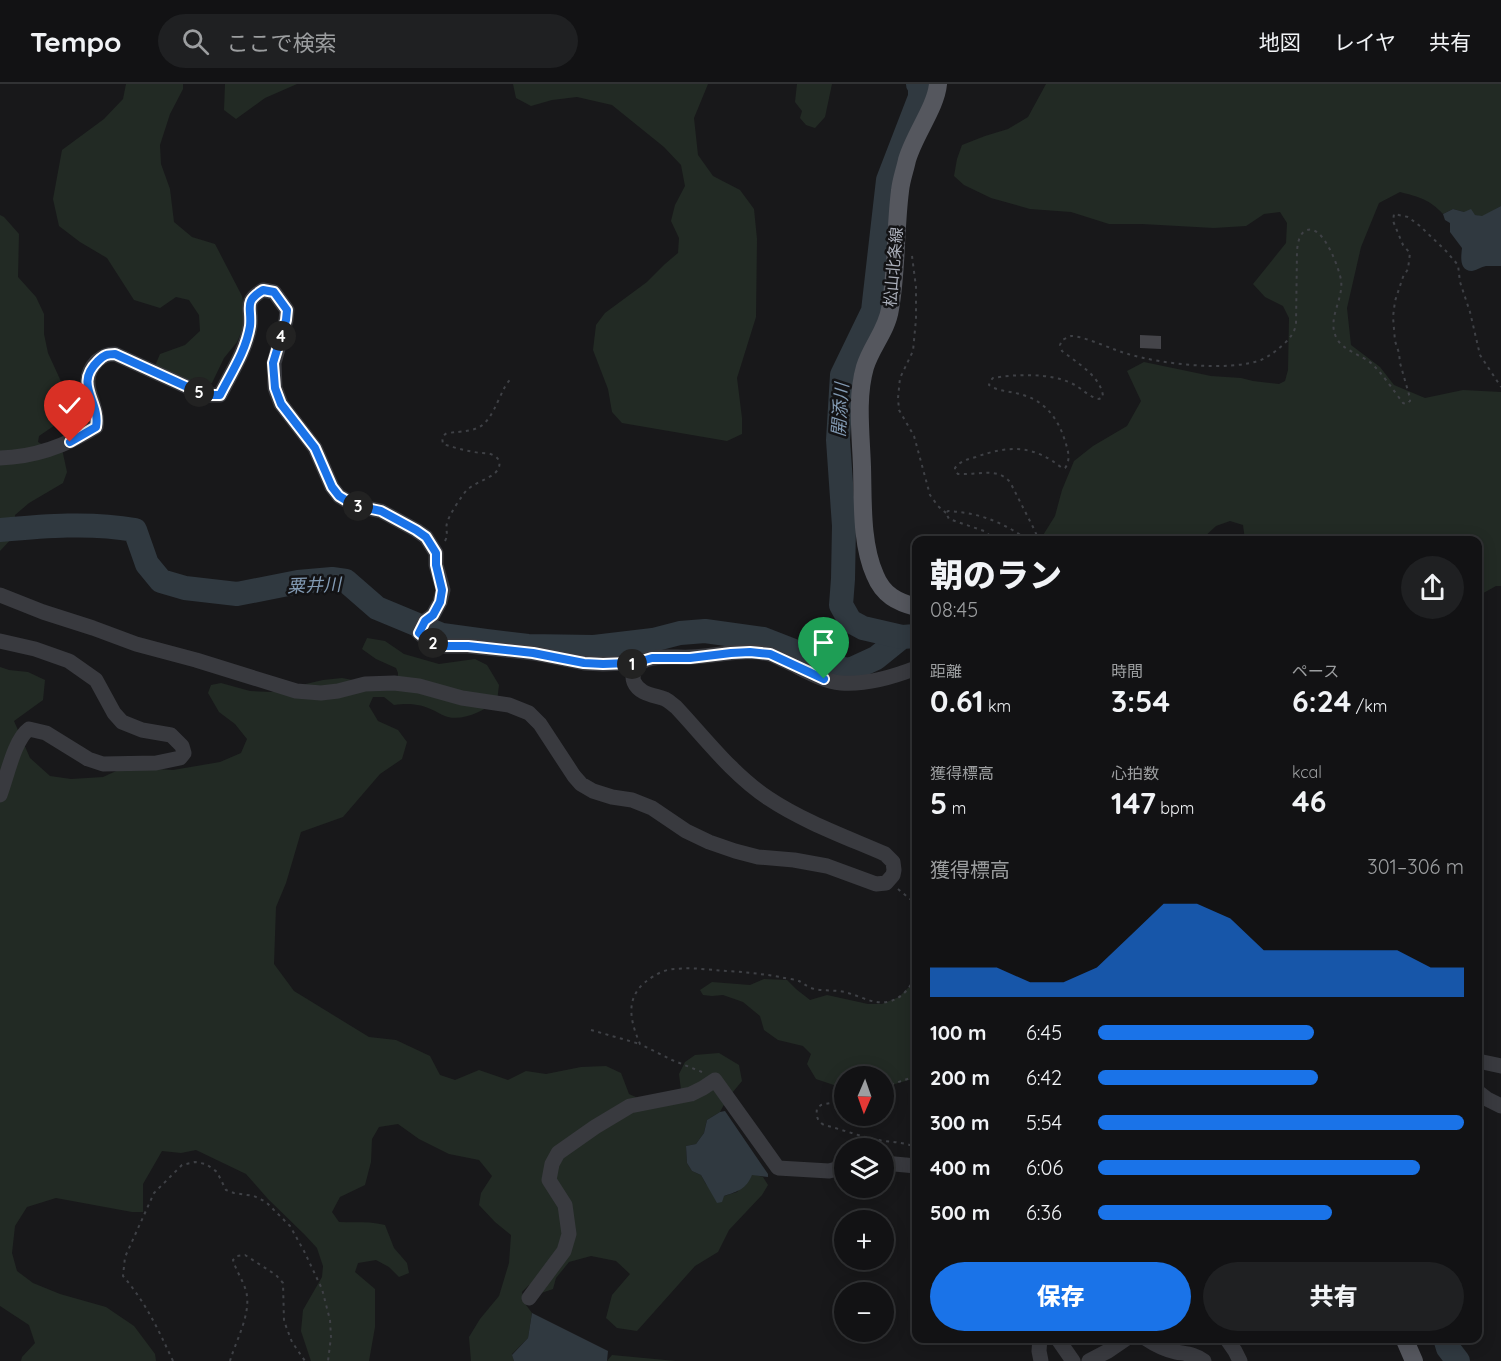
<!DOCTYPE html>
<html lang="ja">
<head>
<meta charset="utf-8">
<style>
	body { margin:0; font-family:Quicksand,"Noto Sans JP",sans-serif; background:#1f2022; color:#f1f3f6; height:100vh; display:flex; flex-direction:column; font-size:22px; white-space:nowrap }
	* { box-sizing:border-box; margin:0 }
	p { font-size:20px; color:#9c9ea0 }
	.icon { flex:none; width:33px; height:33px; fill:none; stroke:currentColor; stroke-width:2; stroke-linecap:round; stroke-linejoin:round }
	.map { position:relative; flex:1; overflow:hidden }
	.side { position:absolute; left:912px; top:452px; width:570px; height:807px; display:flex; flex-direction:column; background:#121214; border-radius:12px; box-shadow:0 3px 15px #0003,0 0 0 2px #313234 }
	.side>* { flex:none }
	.needle { width:39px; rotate:182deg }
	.fabs { position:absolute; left:834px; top:982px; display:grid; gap:12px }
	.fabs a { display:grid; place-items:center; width:60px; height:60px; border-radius:50%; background:#121214; box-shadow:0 3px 15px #0003,0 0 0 2px #313234; font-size:30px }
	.pin { position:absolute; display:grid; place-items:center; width:51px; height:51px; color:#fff; margin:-62px -26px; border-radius:50% 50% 50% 0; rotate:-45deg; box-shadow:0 0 6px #0007 }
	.pin .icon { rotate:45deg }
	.km { position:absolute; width:30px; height:30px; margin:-15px; border-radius:50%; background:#222; color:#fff; font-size:16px; line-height:30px; text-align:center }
	.round { display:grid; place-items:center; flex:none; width:63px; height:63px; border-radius:32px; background:#1f2022 }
	.head { display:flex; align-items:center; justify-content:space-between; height:102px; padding:0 18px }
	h1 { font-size:33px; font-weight:800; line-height:45px }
	.stats { display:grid; grid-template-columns:repeat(3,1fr); gap:9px; height:102px; padding:6px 18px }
	.stats div { display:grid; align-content:center }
	.stats b { font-size:30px; font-weight:800 }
	.stats small { font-size:16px; font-weight:400 }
	.stats p { font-size:16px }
	.chart { height:168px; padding:12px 18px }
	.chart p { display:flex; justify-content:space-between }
	.chart svg { width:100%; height:108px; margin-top:6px; fill:#1a73e8; opacity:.7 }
	.action { display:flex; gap:12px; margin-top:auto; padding:12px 18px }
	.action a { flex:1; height:69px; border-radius:36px; background:#1a73e8; color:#fff; font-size:24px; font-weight:800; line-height:69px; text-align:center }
	.action a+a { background:#1f2022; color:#f1f3f6 }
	ul { padding:0 18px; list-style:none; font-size:20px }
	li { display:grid; grid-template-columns:96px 72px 1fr; align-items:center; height:45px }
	li i { height:15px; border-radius:8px; background:#1a73e8 }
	header { display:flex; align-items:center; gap:36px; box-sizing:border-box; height:84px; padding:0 30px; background:#121214; border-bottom:2px solid #313234 }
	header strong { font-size:28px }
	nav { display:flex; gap:33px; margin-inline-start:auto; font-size:21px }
	.search { width:420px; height:54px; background:#1f2022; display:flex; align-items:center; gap:15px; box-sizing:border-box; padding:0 21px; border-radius:33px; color:#9c9ea0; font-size:22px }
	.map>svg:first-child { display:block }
	.green { fill:#222a24 }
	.water { fill:#303940 }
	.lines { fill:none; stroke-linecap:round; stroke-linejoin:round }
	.river { stroke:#303940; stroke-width:24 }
	.building { fill:#45454a }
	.path { stroke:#3f4146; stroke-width:2; stroke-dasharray:3 4.5; stroke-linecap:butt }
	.minor { stroke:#393a3f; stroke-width:15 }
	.major { stroke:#55575e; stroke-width:18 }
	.route-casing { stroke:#fff; stroke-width:12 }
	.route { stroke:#1a73e8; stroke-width:8 }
	.labels { text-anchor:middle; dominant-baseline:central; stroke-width:5; stroke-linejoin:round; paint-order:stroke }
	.street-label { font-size:16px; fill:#abafba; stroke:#131315 }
	.water-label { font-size:18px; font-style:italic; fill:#839bb4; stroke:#131315 }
</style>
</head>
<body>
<header>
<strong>Tempo</strong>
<div class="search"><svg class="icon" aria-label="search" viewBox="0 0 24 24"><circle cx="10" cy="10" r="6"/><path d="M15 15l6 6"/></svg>ここで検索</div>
<nav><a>地図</a><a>レイヤ</a><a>共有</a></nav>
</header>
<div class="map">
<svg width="1501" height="1277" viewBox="0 0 1501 1277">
	<rect width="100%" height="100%" fill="#18181a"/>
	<!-- green -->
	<g class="green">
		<path d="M126 0H183V5L170 30 160 61 161 80 170 105 174 138 192 153 215 160 242 212 247 235 237 258 224 274 212 299 201 301 155 282 160 270 185 261 200 247 199 231 189 216 176 213 160 224 134 216 107 174 80 158 59 142 53 115 62 66 104 35 123 15Z"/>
		<path d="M225 0H297L265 14 236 35 224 26Z"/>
		<path d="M513 0H708L694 34 698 71 713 92 740 106 754 125 757 155 756 233 737 294 742 334V350L727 357 622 339 612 328 608 305 593 266 596 241 605 229 647 198 665 180 678 169 679 154 671 137 675 121 685 102 681 81 664 63 612 21 577 13 552 16 531 22 516 14Z"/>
		<path d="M797 0H832L825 33 815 44 806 41 800 34 802 27 795 18Z"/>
		<path d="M1046 0H1501V122L1482 133 1453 125 1443 130C1429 115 1419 113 1400 108L1379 119 1361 163 1347 224 1351 261 1380 283 1394 301 1425 314 1463 306 1501 308V502H1496L1478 512V456H1245L1243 441 1230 437 1216 442 1201 456H1040L1055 432 1062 406 1074 377 1093 362 1127 342 1141 317 1127 287 1144 278 1211 292 1241 294 1253 297 1279 300 1285 297 1288 286 1289 234 1283 222 1265 213 1253 200 1286 159 1287 139 1280 128 1264 130 1246 142 1214 144 1142 140H1109L1071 128 1030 125 991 114 964 101 954 92 957 75 962 61 985 52 1008 45 1028 33Z"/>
		<path d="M0 131 4 133 19 150 18 193 36 213 44 230V250L48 269 69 315 67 327 61 337 39 352 38 358 48 364 62 365 67 388 63 399 29 419 15 431 13 453 0 467Z"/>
		<path d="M367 554 385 557 404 570 439 580 475 575 487 581 499 601 497 618C483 626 465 637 448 633 444 632 439 629 435 627 420 620 411 619 394 621L384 613H373L369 622 378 637 398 646 407 658 402 675 380 690 343 733 301 748 286 799 276 823 274 880 294 907 369 953 396 956 430 972 440 991 455 996 479 986 508 996 526 987 546 990 581 983 606 982 621 989 629 1010 651 1020 681 1006 679 990 685 978 695 971 719 969 739 981 742 997 727 1015 720 1028 707 1036 704 1049 696 1060 686 1062 687 1079 692 1087 701 1091 706 1100 724 1112 737 1108 752 1090 763 1093 768 1101 762 1111 729 1146 718 1168 695 1182 637 1247 617 1244 606 1234 612 1211 630 1190 616 1177 591 1172 569 1178 556 1194 553 1205 541 1209 529 1201 522 1208 526 1221 532 1229 528 1254 512 1270 514 1277H471L469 1253 480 1235 499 1212 509 1179 511 1151 495 1138 479 1121 481 1109 492 1092 479 1076 449 1070 419 1055 398 1040 379 1043 372 1055 371 1078 365 1101 340 1113 332 1128 339 1138C355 1139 369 1137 385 1141L394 1164 407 1179 409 1189 399 1193 389 1183 376 1176 358 1179 355 1188 375 1205V1243L369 1277H311L301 1247 303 1226 322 1193 323 1182 317 1164 305 1151 268 1115 246 1090 196 1066 181 1069 162 1067 143 1100V1128H132L56 1114 27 1123 15 1142 12 1169 17 1187 33 1199 60 1210 106 1223 134 1242 155 1270 156 1277H21L22 1273 35 1259 29 1241 0 1222V583L9 586 28 588 45 596 43 616 14 637 30 674 50 692 71 695 103 693 125 683 173 686 220 678 241 669 247 655 235 640 219 628 208 609 211 601 221 599 250 607 271 608 323 596 342 594 358 597 398 596V589L396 584 376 575 362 565Z"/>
		<path d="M764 895 787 896 796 905 810 916 827 911 868 920H882L899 913 916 896V994L884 1003V993H844V1003L834 1001 816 995 807 980 811 970 803 962 778 956 764 946 760 932 743 918 723 911 712 912 703 911 700 906 712 898 750 901Z"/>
		<path d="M612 1271 676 1277H607Z"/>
	</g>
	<!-- water -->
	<g class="water">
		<path d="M1501 122V182C1496 182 1491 182 1486 182 1481 183 1477 186 1472 187 1459 187 1461 173 1462 164L1450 148V139L1445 136 1443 130 1453 125 1464 128 1471 125 1475 131 1482 132Z"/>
		<path d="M725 1027 768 1090V1093L752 1091C746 1105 739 1107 724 1112L722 1118 717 1119 701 1091 692 1087 687 1079 686 1062 696 1060 704 1049 707 1036 720 1028Z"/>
		<path d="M532 1229 608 1267 607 1277H514L512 1271 528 1254Z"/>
	</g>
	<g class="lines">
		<!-- river -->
		<g class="river">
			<path d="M0 446C45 442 90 438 135 446L147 480 161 497 185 504 237 510 298 498 332 495 346 497 377 524 442 551 486 557 528 562 594 563 653 556 680 549 705 547 763 555 799 569 822 582 850 586 876 574 902 553 916 552"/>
			<path d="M902 553 863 544 850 537 841 521 843 495 844 442 838 356 842 291 873 227 888 96 920 13V3L918 0"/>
			<path d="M1445 1254 1448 1264 1458 1277"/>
		</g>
	</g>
	<!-- building -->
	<path class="building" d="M1140 251 1161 252V265L1140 264Z"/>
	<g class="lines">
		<!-- path -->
		<g class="path">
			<path d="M912 172 916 203V235L913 267 900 294 898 314 899 326 914 352 930 411 938 422 946 429"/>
			<path d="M996 456 984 447 949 435 946 429 948 427C968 428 988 433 1005 442 1014 446 1022 453 1031 456"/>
			<path d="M1033 456 1036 455 1037 452 1034 445 1010 398C997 383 979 391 962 390H958L955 387V384C960 377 968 375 976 373 1009 361 1034 361 1062 384H1065C1071 376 1068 366 1065 357 1059 337 1047 319 1026 312 1016 308 1004 308 994 304L989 301 990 297 993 294C1016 290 1050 289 1071 299 1082 304 1087 312 1099 315L1103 313C1102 293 1076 278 1062 267L1060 261 1062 256C1065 255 1068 253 1071 252 1081 251 1116 267 1128 270 1161 280 1229 288 1261 276 1270 272 1277 266 1284 260 1290 254 1294 249 1296 241L1297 166C1298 159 1299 149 1307 146 1323 140 1339 184 1341 196 1344 216 1326 235 1337 255 1343 266 1361 271 1371 279 1381 288 1394 307 1403 319L1406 320 1410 317V314L1400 279 1399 269 1395 257 1393 233 1395 217 1403 193 1408 185 1410 169 1403 161 1393 137 1394 130 1408 133 1420 142 1446 167 1458 181 1460 198 1470 228 1480 271 1501 303"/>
			<path d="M445 457C449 450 445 446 447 439 449 431 461 413 466 407 474 399 486 396 494 390 501 384 502 375 493 371 489 369 484 369 480 369 467 367 455 364 443 360 442 355 442 352 447 349 480 346 485 346 499 315 503 307 505 300 512 294"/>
			<path d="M898 805 916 820"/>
			<path d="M591 946 640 960"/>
			<path d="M702 988 672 976 640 960C628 932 625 909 654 892 660 888 668 885 675 885 692 883 710 886 726 887 745 888 762 890 781 893 786 895 794 895 799 897 803 899 806 902 811 904 820 907 829 906 838 907 854 908 871 921 887 918 902 915 910 904 916 891"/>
			<path d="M884 1003 916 992"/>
			<path d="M844 1016 821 1021 817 1024C816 1032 817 1037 824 1041 844 1046 864 1054 884 1057 896 1058 905 1059 916 1063"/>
			<path d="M173 1277C158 1245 146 1219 123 1192L125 1173 154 1109 182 1081 195 1078 206 1080 217 1088 226 1106 234 1109 254 1112 266 1118 290 1142 304 1167 322 1205 330 1236 331 1253 328 1277"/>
			<path d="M230 1277C236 1256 252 1229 246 1207 243 1196 236 1187 233 1176L237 1172 245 1171 276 1191 283 1199 284 1237 292 1258 305 1277"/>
		</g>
		<!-- minor -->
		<g class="minor">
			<path d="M0 374C36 373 66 362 96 343 100 318 75 300 97 277 103 272 107 270 115 270L205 311H220C231 289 246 267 250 242 252 223 243 218 263 206L274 208 287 226 286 236 274 279 275 304 281 320 315 364 332 403 339 412 349 418 362 423 381 427 416 446 426 453 436 469V481L443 506 440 518 433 531 425 537 419 549 430 558 442 562H468L533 569 584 579 603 580 628 579 636 583"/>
			<path d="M0 511 43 528 93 544 136 560 196 576 296 607 321 609 338 607 365 600 394 599 419 602 462 614 509 621 529 629 540 640 574 692 581 700 593 707 612 713 632 716 652 724 686 747 709 758 735 767 758 773 794 776 827 782 876 800 886 799 893 791 894 786 893 778 885 770C846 753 804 738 768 714 732 690 705 654 676 623 672 620 669 617 665 615 654 611 639 610 634 598 631 591 636 582 642 578 653 570 677 574 691 573 717 572 743 564 769 570 774 571 780 575 785 577 803 585 821 597 841 599 866 601 893 593 916 584"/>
			<path d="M0 557 35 565 69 577 96 596 114 629 122 638 142 646 171 651 182 662 184 669 180 674 156 679 103 680 88 675 46 649 29 645C14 656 7 693 0 711"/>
			<path d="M1478 977 1501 982"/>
			<path d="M1478 1008 1487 1015 1501 1022"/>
			<path d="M884 1079 916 1082"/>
			<path d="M529 1214 564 1167 569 1150 565 1121 549 1096 552 1080 558 1069 595 1043 630 1022 691 1010 703 1004 715 996 778 1084 829 1087 844 1083"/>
			<path d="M1040 1254 1039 1267 1041 1277"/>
			<path d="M1057 1254 1073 1277"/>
			<path d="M1145 1254C1154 1260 1165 1266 1176 1268 1187 1270 1195 1270 1204 1277"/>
			<path d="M1226 1254 1235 1267 1240 1277"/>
			<path d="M1089 1277 1108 1267 1127 1254"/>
		</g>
		<!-- major -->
		<g class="major">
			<path d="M916 523C897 518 883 511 875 491 861 460 863 417 862 383 861 351 856 314 865 283 871 263 887 246 890 225 897 186 895 146 900 107 901 96 905 86 907 76 914 51 936 23 938 0"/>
			<path d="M1404 1254 1414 1277"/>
		</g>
	</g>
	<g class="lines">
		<!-- route casing -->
		<g class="route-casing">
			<path id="route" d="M70 358 96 343C101 317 73 301 98 277 104 271 107 270 115 270L205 311H220C231 289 246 267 250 242 252 223 243 218 263 206L274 208 287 226 286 236 273 279 275 304 281 320 315 364 332 403 339 412 349 418 362 423 381 427 416 446 426 453 436 469V481L442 506 440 518 433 531 425 537 419 549 430 558 441 562H468L533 569 584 579 603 580 628 579 636 583 642 577 652 574H690L731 569 750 568 770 570 824 595"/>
		</g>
		<!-- route -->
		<use href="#route" class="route"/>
	</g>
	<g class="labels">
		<!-- street labels -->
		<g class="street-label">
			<text transform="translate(893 183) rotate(-85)">松山北条線</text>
		</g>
		<!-- water labels -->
		<g class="water-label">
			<text transform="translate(840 326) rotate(-86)">開添川</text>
			<text transform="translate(314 501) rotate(-2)">粟井川</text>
		</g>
	</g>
</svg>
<div class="fabs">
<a><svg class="needle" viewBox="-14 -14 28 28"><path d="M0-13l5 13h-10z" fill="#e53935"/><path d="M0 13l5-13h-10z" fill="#9c9ea0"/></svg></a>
<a><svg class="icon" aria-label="layers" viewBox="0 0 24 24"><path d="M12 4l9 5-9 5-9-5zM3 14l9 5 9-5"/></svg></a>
<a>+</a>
<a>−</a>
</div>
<div class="pin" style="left:824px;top:595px;background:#1e9e55"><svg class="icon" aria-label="arrive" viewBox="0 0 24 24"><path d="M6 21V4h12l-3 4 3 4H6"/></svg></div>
<div class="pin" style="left:70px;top:358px;background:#d93025"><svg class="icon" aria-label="check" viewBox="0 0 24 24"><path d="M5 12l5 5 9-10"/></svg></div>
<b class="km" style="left:632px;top:580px">1</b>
<b class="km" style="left:433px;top:559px">2</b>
<b class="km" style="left:358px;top:422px">3</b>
<b class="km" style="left:281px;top:252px">4</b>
<b class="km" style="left:199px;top:308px">5</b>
<section class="side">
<div class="head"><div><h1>朝のラン</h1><p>08:45</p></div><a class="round"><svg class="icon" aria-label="share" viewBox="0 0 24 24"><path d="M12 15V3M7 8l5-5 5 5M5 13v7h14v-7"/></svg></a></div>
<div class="stats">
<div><p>距離</p><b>0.61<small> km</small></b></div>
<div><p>時間</p><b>3:54</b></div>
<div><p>ペース</p><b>6:24<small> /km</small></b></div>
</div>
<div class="stats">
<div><p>獲得標高</p><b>5<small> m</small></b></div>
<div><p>心拍数</p><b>147<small> bpm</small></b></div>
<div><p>kcal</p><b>46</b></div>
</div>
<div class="chart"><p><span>獲得標高</span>301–306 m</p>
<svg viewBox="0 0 160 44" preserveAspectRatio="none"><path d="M0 44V32L10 32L20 32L30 38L40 38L50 32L60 19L70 6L80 6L90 12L100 25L110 25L120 25L130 25L140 25L150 32L160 32V44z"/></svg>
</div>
<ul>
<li><b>100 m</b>6:45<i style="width:59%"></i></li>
<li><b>200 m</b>6:42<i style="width:60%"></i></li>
<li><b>300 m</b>5:54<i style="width:100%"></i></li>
<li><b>400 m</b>6:06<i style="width:88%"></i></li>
<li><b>500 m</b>6:36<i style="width:64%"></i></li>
</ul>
<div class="action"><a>保存</a><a>共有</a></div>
</section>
</div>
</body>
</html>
